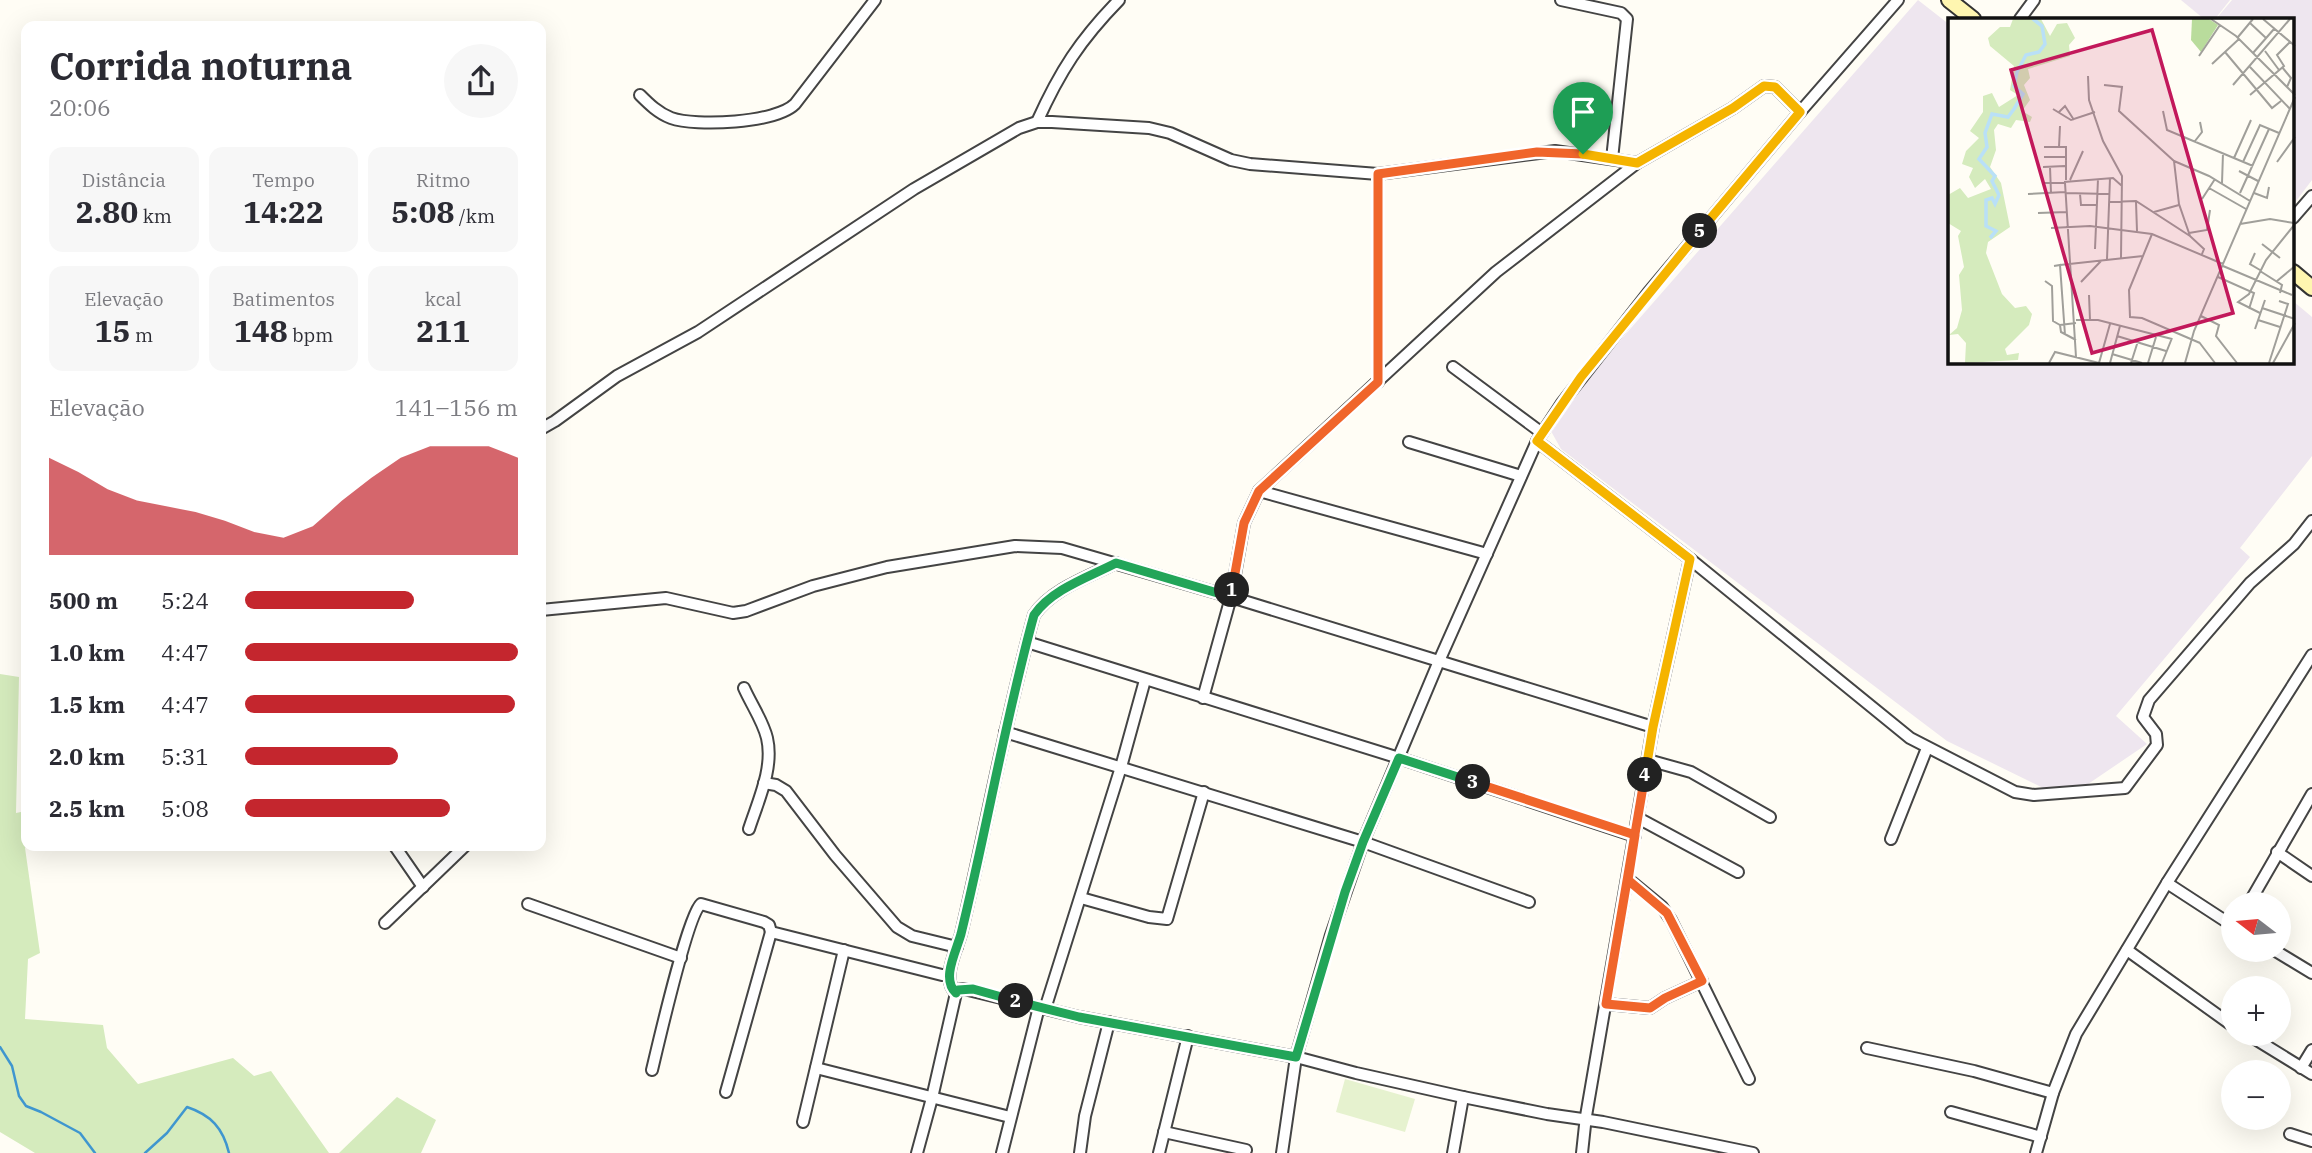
<!DOCTYPE html>
<html lang="pt">
<head>
<meta charset="utf-8">
<style>
	body { margin:0; font-family:"IBM Plex Serif",serif; background:#f7f7f7; color:#2b2b33; height:100vh; display:flex; flex-direction:column; font-size:26px; white-space:nowrap }
	* { box-sizing:border-box; margin:0 }
	p { font-size:23px; color:#7c7c81 }
	.icon { flex:none; width:38px; height:38px; fill:none; stroke:currentColor; stroke-width:2; stroke-linecap:round; stroke-linejoin:round }
	.map { position:relative; flex:1; overflow:hidden }
	.panel { position:absolute; left:21px; top:21px; width:525px; height:830px; display:flex; flex-direction:column; background:#fff; border-radius:14px; box-shadow:0 7px 28px #0002 }
	.panel>* { flex:none }
	.needle { width:46px; rotate:286deg }
	.buttons { position:absolute; left:2221px; top:892px; display:grid; gap:14px }
	.buttons a { display:grid; place-items:center; width:70px; height:70px; border-radius:50%; background:#fff; box-shadow:0 7px 28px #0002; font-size:35px }
	.pin { position:absolute; display:grid; place-items:center; width:60px; height:60px; color:#fff; margin:-72px -30px; border-radius:50% 50% 50% 0; rotate:-45deg; box-shadow:0 0 7px #0007 }
	.pin .icon { rotate:45deg }
	.km { position:absolute; width:35px; height:35px; margin:-18px; border-radius:50%; background:#222; color:#fff; font-size:19px; line-height:35px; text-align:center }
	.round { display:grid; place-items:center; flex:none; width:74px; height:74px; border-radius:37px; background:#f7f7f7 }
	.summary { display:flex; align-items:center; justify-content:space-between; height:119px; padding:0 28px }
	h1 { font-size:38px; font-weight:700; line-height:52px }
	.figures { display:grid; grid-template-columns:repeat(3,1fr); gap:10px; height:119px; padding:7px 28px }
	.figures div { display:grid; align-content:center; border-radius:14px; background:#f7f7f7; text-align:center }
	.figures b { font-size:30px; font-weight:700 }
	.figures small { font-size:19px; font-weight:400 }
	.figures p { font-size:19px }
	.chart { height:196px; padding:14px 28px }
	.chart p { display:flex; justify-content:space-between }
	.chart svg { width:100%; height:126px; margin-top:7px; fill:#c4262e; opacity:.7 }
	ul { padding:0 28px; list-style:none; font-size:23px }
	li { display:grid; grid-template-columns:112px 84px 1fr; align-items:center; height:52px }
	li i { height:18px; border-radius:9px; background:#c4262e }
	.map>svg:first-child { display:block }
	.industrial { fill:#eee6ef }
	.green { fill:#d5ebbd }
	.pitch { fill:#e6f2cf }
	.lines { fill:none; stroke-linecap:round; stroke-linejoin:round }
	.stream { stroke:#3f96cf; stroke-width:2.5 }
	.street-casing { stroke:#444; stroke-width:14 }
	.secondary-casing { stroke:#333; stroke-width:18 }
	.street { stroke:#fff; stroke-width:10 }
	.secondary { stroke:#fff6b0; stroke-width:14 }
	.split-1-casing { stroke:#fff; stroke-width:14 }
	.split-2-casing { stroke:#fff; stroke-width:14 }
	.split-3-casing { stroke:#fff; stroke-width:14 }
	.split-4-casing { stroke:#fff; stroke-width:14 }
	.split-5-casing { stroke:#fff; stroke-width:14 }
	.split-6-casing { stroke:#fff; stroke-width:14 }
	.split-1 { stroke:#f0652b; stroke-width:9 }
	.split-2 { stroke:#22a559; stroke-width:9 }
	.split-3 { stroke:#22a559; stroke-width:9 }
	.split-4 { stroke:#f0652b; stroke-width:9 }
	.split-5 { stroke:#f5b400; stroke-width:9 }
	.split-6 { stroke:#f5b400; stroke-width:9 }
	.inset-river { fill:none; stroke:#b9e0f7; stroke-width:3.5 }
	.inset-road { fill:none; stroke:#a09f9a; stroke-width:2 }
	.view { fill:#c2185b; fill-opacity:0.15; stroke:#c2185b; stroke-width:3.5 }
	.inset-edge { fill:none; stroke:#111; stroke-width:3.5 }
</style>
</head>
<body>
<div class="map">
<svg width="2312" height="1153" viewBox="0 0 2312 1153">
	<rect width="100%" height="100%" fill="#fffdf5"/>
	<!-- industrial -->
	<g class="industrial">
		<path d="M1918 0 1950 25V362H2293V301L2312 317V456L2240 548 2250 557 2116 716 2147 744 2066 799 1947 741 1561 449 1547 424Z"/>
		<path d="M2181 0H2230L2215 19H2204Z"/>
		<path d="M2232 0H2312V180L2293 205V19H2216Z"/>
	</g>
	<!-- green -->
	<g class="green">
		<path d="M0 674 19 677 16 813 26 811 27 845 25 848 40 953 28 959 25 1019 103 1025 107 1048 138 1084 233 1058 254 1076 271 1071 329 1153H35L0 1132Z"/>
		<path d="M397 1097 436 1120 421 1153H339Z"/>
	</g>
	<!-- pitch -->
	<path class="pitch" d="M1345 1079 1415 1099 1405 1132 1336 1112Z"/>
	<g class="lines">
		<!-- stream -->
		<g class="stream">
			<path d="M0 1047 12 1066 19 1096 26 1106 41 1112 80 1133 95 1153"/>
			<path d="M145 1153 167 1133 187 1107C211 1115 223 1128 229 1153"/>
		</g>
		<!-- street casing -->
		<g class="street-casing">
			<g id="street">
				<path d="M1561 0 1621 13 1627 19 1612 159"/>
				<path d="M2020 19 2034 0"/>
				<path d="M640 95C649 104 658 113 671 118 696 127 776 123 795 104L875 0"/>
				<path d="M1037 122C1060 71 1080 40 1119 0"/>
				<path d="M2293 218 2312 196"/>
				<path d="M1453 367 1542 433"/>
				<path d="M1378 382V174"/>
				<path d="M541 429 555 421 617 376 698 332 914 189 1019 128 1037 122H1052L1149 128 1170 133 1231 160 1250 164 1378 174 1555 151 1637 163"/>
				<path d="M1537 441 1690 559 1910 738 2015 792 2034 795 2125 788 2157 745 2156 734 2143 717 2149 700 2250 583 2294 544 2312 521"/>
				<path d="M1409 442 1521 476"/>
				<path d="M1259 491 1487 554"/>
				<path d="M541 610 666 598 733 613 746 611 813 586 887 567 1015 546 1062 548 1231 597 1653 727"/>
				<path d="M1027 642 1399 758 1635 836"/>
				<path d="M744 688C751 704 763 721 767 738 774 768 758 801 749 829"/>
				<path d="M1203 698 1231 597 1244 523 1259 491 1496 272 1637 163 1733 108 1764 86 1775 87 1800 112"/>
				<path d="M1005 732 1363 842 1529 902"/>
				<path d="M1648 760 1691 772 1770 817"/>
				<path d="M764 783 776 785 786 791 835 855 897 927 912 936 957 947"/>
				<path d="M1638 818 1738 872"/>
				<path d="M1891 839 1927 748"/>
				<path d="M394 845 423 887"/>
				<path d="M2277 852 2312 876"/>
				<path d="M1628 879 1662 907 1671 920 1749 1079"/>
				<path d="M2167 883 2233 926"/>
				<path d="M1081 898 1149 917 1167 919 1204 792"/>
				<path d="M528 904 681 958"/>
				<path d="M2248 905 2312 794"/>
				<path d="M385 923 466 845"/>
				<path d="M2127 950 2233 1026"/>
				<path d="M2274 950 2312 973"/>
				<path d="M956 993C941 979 956 952 961 934 986 828 1005 720 1034 615 1052 589 1088 577 1116 563"/>
				<path d="M1606 1004 1650 1008 1665 998 1702 981"/>
				<path d="M1045 1009 1121 767 1145 680"/>
				<path d="M2247 1034 2312 1074"/>
				<path d="M1867 1048 1974 1071 2053 1093"/>
				<path d="M816 1068 1010 1117"/>
				<path d="M2301 1068 2312 1050"/>
				<path d="M652 1070C658 1045 688 914 701 904L764 922 769 925 771 932 942 975H948"/>
				<path d="M726 1092 771 932"/>
				<path d="M1951 1112 2041 1137"/>
				<path d="M803 1122 844 950"/>
				<path d="M1164 1132 1246 1150"/>
				<path d="M2290 1134 2312 1141"/>
				<path d="M917 1153 932 1098 956 993 958 990 964 989 1079 1017 1296 1057 1356 1073 1463 1097 1547 1114 1603 1122 1753 1153"/>
				<path d="M1002 1153 1039 1007"/>
				<path d="M1080 1153 1085 1116 1109 1022"/>
				<path d="M1159 1153 1188 1036"/>
				<path d="M1282 1153 1296 1057 1331 935 1363 842 1439 661 1537 441 1562 403 1648 293 1800 112 1898 0"/>
				<path d="M1453 1153 1463 1097"/>
				<path d="M1582 1153 1586 1116 1653 727 1690 559"/>
				<path d="M2036 1153 2053 1093 2076 1034 2167 883 2312 655"/>
			</g>
		</g>
		<!-- secondary casing -->
		<g class="secondary-casing">
			<g id="secondary">
				<path d="M1949 0 1973 19"/>
				<path d="M2293 272 2312 288"/>
			</g>
		</g>
		<!-- street -->
		<use href="#street" class="street"/>
		<!-- secondary -->
		<use href="#secondary" class="secondary"/>
	</g>
	<g class="lines">
		<!-- split-1 casing -->
		<g class="split-1-casing">
			<path id="split-1" d="M1232 590 1244 523 1259 491 1378 382V174L1537 152 1583 154"/>
		</g>
		<!-- split-2 casing -->
		<g class="split-2-casing">
			<path id="split-2" d="M1016 1001 973 989 958 990 956 993C941 979 956 952 961 934 987 828 1005 720 1034 615 1052 589 1089 577 1116 563L1231 597 1232 590"/>
		</g>
		<!-- split-3 casing -->
		<g class="split-3-casing">
			<path id="split-3" d="M1016 1001 1079 1017 1296 1057 1345 892 1363 842 1399 758 1473 782"/>
		</g>
		<!-- split-4 casing -->
		<g class="split-4-casing">
			<path id="split-4" d="M1473 782 1635 835 1628 880 1667 913 1702 981 1665 998 1650 1008 1606 1004 1645 775"/>
		</g>
		<!-- split-5 casing -->
		<g class="split-5-casing">
			<path id="split-5" d="M1645 775 1653 727 1690 559 1537 441 1581 377 1700 231"/>
		</g>
		<!-- split-6 casing -->
		<g class="split-6-casing">
			<path id="split-6" d="M1583 154 1637 163 1733 108 1764 86 1775 87 1800 112 1700 231"/>
		</g>
		<!-- split-1 -->
		<use href="#split-1" class="split-1"/>
		<!-- split-2 -->
		<use href="#split-2" class="split-2"/>
		<!-- split-3 -->
		<use href="#split-3" class="split-3"/>
		<!-- split-4 -->
		<use href="#split-4" class="split-4"/>
		<!-- split-5 -->
		<use href="#split-5" class="split-5"/>
		<!-- split-6 -->
		<use href="#split-6" class="split-6"/>
	</g>
	<!-- overview -->
	<g transform="translate(1948 18)">
		<rect width="346" height="346" fill="#fffdf5"/>
		<path d="M65 1H93L102 18 109 6 119 5 127 20 121 27 122 38 80 51 82 60 76 67 82 82 74 93 84 99 82 104 68 102 63 110 50 106 46 112 48 132 42 149 53 165 62 209 40 224 38 235 54 276 67 290 78 288 84 296 81 307 57 331 59 337 71 335 70 342 17 345 18 325 10 316 1 317 9 310 14 292 11 257 16 249 10 218 13 213 0 205V177L12 170 20 180 43 171 37 161 27 170 21 159 25 150 14 146 18 133 31 120 22 113 35 94V78L44 75 51 89 70 77 62 72 66 48 42 28 40 20 52 9H62Z" fill="#d5ebbd"/>
		<path d="M244 1H261L270 7 253 34 243 22Z" fill="#b9dc9c"/>
		<path class="inset-river" d="M42 220 48 213 38 208V182L44 180 47 186 51 177 44 163 47 158 31 141 39 129 37 115 44 96 60 99 66 91 75 76 66 68 69 54 78 37 91 34 97 26 94 8 85 1"/>
		<path class="inset-road" d="M263 1 288 18 347 77M315 1 347 28M302 5 318 20M290 19 305 1M317 33 331 52M277 34 324 90 333 83M305 35 326 11M251 38 272 7M264 46 291 21M302 49 342 91M334 49 343 60 339 69M140 58 141 82 155 123 174 158 173 240M156 67 174 69 171 93 226 143 231 186 242 218M285 67 342 1M302 77 336 48 329 37 342 24M105 91 123 102 147 94M215 93 219 112 305 148M110 95 117 88 126 102M247 123 254 114 252 104M96 129H118V162M111 129 112 108M96 139H117M286 140 303 102M226 143 261 158 302 183M295 144 312 107 331 115M329 144 347 119M95 149 117 148M102 149 103 175M291 153 310 163M122 162 135 133M116 164 165 160 174 168M95 165H117L128 339M274 165 275 135M261 170 298 191M117 175 161 176M292 175 321 111M306 175 319 180 321 169M80 176 117 174M132 176 133 187H149M254 181 267 161M161 184 188 183 242 218 256 231 254 236M188 184 189 213M206 194 231 187M90 195 119 194M292 206 322 201 346 205M103 210 142 208 204 216 275 246M241 215 259 212 262 192M204 216 181 272 182 299 194 300 252 325M314 226 332 240M147 231 150 161M307 235 302 246 312 252M159 241 162 160M112 247 195 238M106 248 112 247 117 317M275 248 344 277M312 253 334 267 332 275M270 259 306 275 301 291M97 263 104 268 105 303 112 307 128 305M329 263 347 248M133 264 153 243M141 277 142 302M314 290 347 301M312 295 290 284 301 276 318 242 347 206M253 298 271 307 268 318 289 345M128 302H150L224 321M310 302 332 309M112 307 113 314 128 322M307 311 317 282M169 318 218 333M251 324 267 345M164 336 194 345M101 345 107 334 151 345M151 345 162 306M162 345 172 308M183 345 190 323M200 345 208 319M214 345 224 320M237 345 246 313 347 79M321 345 340 286 331 283M325 345 347 305"/>
		<path class="view" d="M204 12 285 295 144 335 63 52Z"/>
		<rect width="346" height="346" class="inset-edge"/>
	</g>
</svg>
<div class="buttons">
<a><svg class="needle" viewBox="-14 -14 28 28"><path d="M0-13l5 13h-10z" fill="#e53935"/><path d="M0 13l5-13h-10z" fill="#7c7c81"/></svg></a>
<a>+</a>
<a>−</a>
</div>
<div class="pin" style="left:1583px;top:154px;background:#1e9e55"><svg class="icon" aria-label="arrive" viewBox="0 0 24 24"><path d="M6 21V4h12l-3 4 3 4H6"/></svg></div>
<b class="km" style="left:1232px;top:590px">1</b>
<b class="km" style="left:1016px;top:1001px">2</b>
<b class="km" style="left:1473px;top:782px">3</b>
<b class="km" style="left:1645px;top:775px">4</b>
<b class="km" style="left:1700px;top:231px">5</b>
<section class="panel">
<div class="summary"><div><h1>Corrida noturna</h1><p>20:06</p></div><a class="round"><svg class="icon" aria-label="share" viewBox="0 0 24 24"><path d="M12 15V3M7 8l5-5 5 5M5 13v7h14v-7"/></svg></a></div>
<div class="figures">
<div><p>Distância</p><b>2.80<small> km</small></b></div>
<div><p>Tempo</p><b>14:22</b></div>
<div><p>Ritmo</p><b>5:08<small> /km</small></b></div>
</div>
<div class="figures">
<div><p>Elevação</p><b>15<small> m</small></b></div>
<div><p>Batimentos</p><b>148<small> bpm</small></b></div>
<div><p>kcal</p><b>211</b></div>
</div>
<div class="chart"><p><span>Elevação</span>141–156 m</p>
<svg viewBox="0 0 160 44" preserveAspectRatio="none"><path d="M0 44V10L10 15L20 21L30 25L40 27L50 29L60 32L70 36L80 38L90 34L100 25L110 17L120 10L130 6L140 6L150 6L160 10V44z"/></svg>
</div>
<ul>
<li><b>500 m</b>5:24<i style="width:62%"></i></li>
<li><b>1.0 km</b>4:47<i style="width:100%"></i></li>
<li><b>1.5 km</b>4:47<i style="width:99%"></i></li>
<li><b>2.0 km</b>5:31<i style="width:56%"></i></li>
<li><b>2.5 km</b>5:08<i style="width:75%"></i></li>
</ul>
</section>
</div>
</body>
</html>
